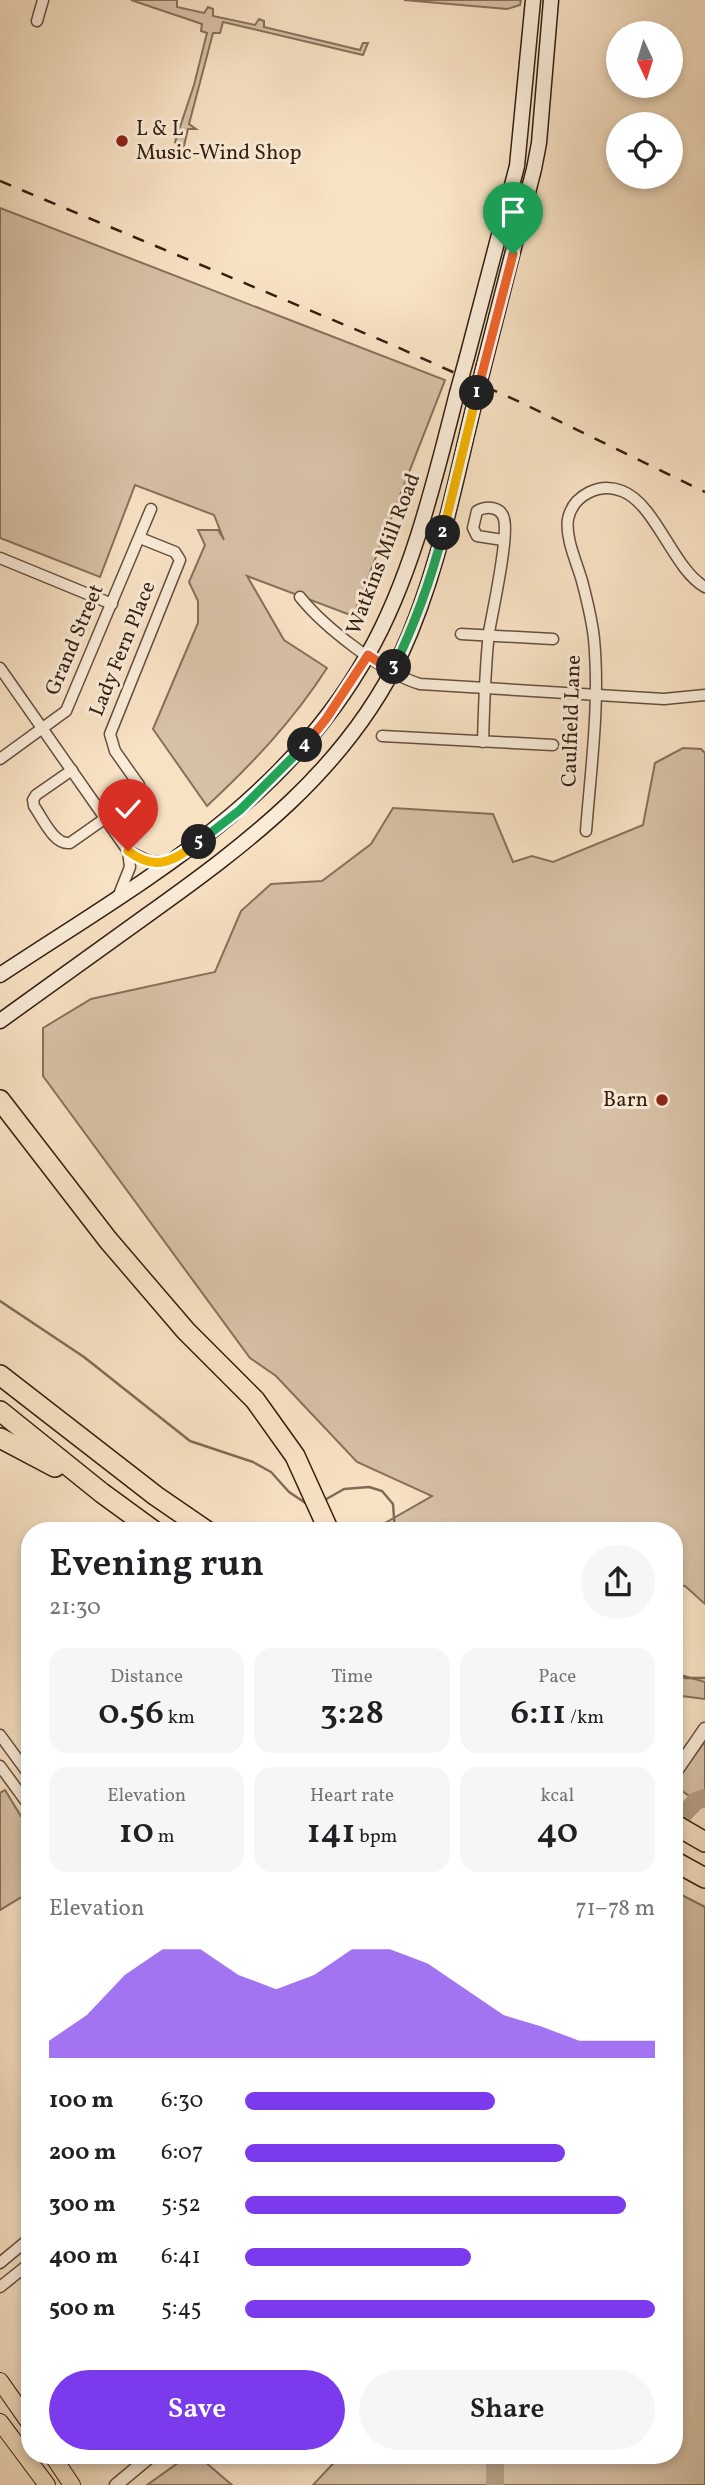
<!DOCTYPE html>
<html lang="en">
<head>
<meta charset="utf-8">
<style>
	body { margin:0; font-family:Vollkorn,serif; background:#f6f6f6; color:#202124; height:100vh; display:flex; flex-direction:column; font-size:26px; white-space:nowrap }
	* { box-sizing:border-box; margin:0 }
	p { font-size:23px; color:#757577 }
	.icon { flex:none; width:38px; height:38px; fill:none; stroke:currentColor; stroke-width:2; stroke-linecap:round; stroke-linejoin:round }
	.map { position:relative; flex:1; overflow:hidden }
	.sheet { position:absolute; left:21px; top:1522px; width:662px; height:942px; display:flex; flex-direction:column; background:#fff; border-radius:28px; box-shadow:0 4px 10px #0003 }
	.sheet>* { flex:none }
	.needle { width:46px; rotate:176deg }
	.buttons { position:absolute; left:606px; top:21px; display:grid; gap:14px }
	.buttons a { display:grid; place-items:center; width:77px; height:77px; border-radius:50%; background:#fff; box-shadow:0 4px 10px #0003; font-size:35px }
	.pin { position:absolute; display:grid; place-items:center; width:60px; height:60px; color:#fff; margin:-72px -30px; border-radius:50% 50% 50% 0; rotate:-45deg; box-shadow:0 0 7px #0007 }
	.pin .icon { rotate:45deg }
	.km { position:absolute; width:35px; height:35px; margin:-18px; border-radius:50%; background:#222; color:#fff; font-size:19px; line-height:35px; text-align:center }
	.round { display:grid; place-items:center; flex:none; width:74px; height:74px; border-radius:37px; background:#f6f6f6 }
	.headline { display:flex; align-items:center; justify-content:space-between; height:119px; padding:0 28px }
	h1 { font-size:38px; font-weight:600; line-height:52px }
	.metrics { display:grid; grid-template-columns:repeat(3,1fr); gap:10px; height:119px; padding:7px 28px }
	.metrics div { display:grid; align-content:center; border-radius:18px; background:#f6f6f6; text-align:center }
	.metrics b { font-size:35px; font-weight:600 }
	.metrics small { font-size:19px; font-weight:400 }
	.metrics p { font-size:19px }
	.chart { height:196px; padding:14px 28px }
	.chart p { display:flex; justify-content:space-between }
	.chart svg { width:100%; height:126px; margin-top:7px; fill:#7c3aed; opacity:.7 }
	.primary-button { display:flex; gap:14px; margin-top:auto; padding:14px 28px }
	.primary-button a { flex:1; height:80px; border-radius:42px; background:#7c3aed; color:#fff; font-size:28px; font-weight:600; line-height:80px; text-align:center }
	.primary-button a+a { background:#f6f6f6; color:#202124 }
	ul { padding:0 28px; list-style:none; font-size:23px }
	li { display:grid; grid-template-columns:112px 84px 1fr; align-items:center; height:52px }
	li i { height:18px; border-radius:9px; background:#7c3aed }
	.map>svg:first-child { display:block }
	.green { fill:#d7c1a6; stroke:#86705c; stroke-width:2 }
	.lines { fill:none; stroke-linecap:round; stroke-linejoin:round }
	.stream { stroke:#816b58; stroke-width:2.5 }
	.river { stroke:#b59f87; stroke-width:18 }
	.minor-casing { stroke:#654f3e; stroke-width:13 }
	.tertiary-casing { stroke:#654f3e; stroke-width:15 }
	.secondary-casing { stroke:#341e11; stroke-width:17 }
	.primary-casing { stroke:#341e11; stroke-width:18 }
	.motorway-casing { stroke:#341e11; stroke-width:22 }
	.minor { stroke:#faecd9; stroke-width:10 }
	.tertiary { stroke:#faecd9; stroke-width:12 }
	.secondary { stroke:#faecd9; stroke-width:14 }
	.primary { stroke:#f8e2c4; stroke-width:16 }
	.motorway { stroke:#f8e2c4; stroke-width:19 }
	.rail { stroke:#341e11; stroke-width:2.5; stroke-dasharray:12 12; stroke-linecap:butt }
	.secondary-bridge-casing { stroke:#341e11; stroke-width:17; stroke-linecap:butt }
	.secondary-bridge { stroke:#faecd9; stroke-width:14 }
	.split-1-casing { stroke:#fff; stroke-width:14 }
	.split-2-casing { stroke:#fff; stroke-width:14 }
	.split-3-casing { stroke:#fff; stroke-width:14 }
	.split-4-casing { stroke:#fff; stroke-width:14 }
	.split-5-casing { stroke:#fff; stroke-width:14 }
	.split-6-casing { stroke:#fff; stroke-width:14 }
	.split-1 { stroke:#f0652b; stroke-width:9 }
	.split-2 { stroke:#f5b400; stroke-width:9 }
	.split-3 { stroke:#22a559; stroke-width:9 }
	.split-4 { stroke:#f0652b; stroke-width:9 }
	.split-5 { stroke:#22a559; stroke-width:9 }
	.split-6 { stroke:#f5b400; stroke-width:9 }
	.poi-dot { fill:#8f2418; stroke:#faecd9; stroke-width:2.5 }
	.labels { text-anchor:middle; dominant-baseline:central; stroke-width:6; stroke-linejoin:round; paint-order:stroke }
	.poi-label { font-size:21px; fill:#341e11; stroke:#faecd9; text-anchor:start }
	.street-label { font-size:21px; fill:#341e11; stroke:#faecd9 }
</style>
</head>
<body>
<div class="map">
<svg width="705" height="2485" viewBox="0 0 705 2485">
	<rect width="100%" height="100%" fill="#f8e2c4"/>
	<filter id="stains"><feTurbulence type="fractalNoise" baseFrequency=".00286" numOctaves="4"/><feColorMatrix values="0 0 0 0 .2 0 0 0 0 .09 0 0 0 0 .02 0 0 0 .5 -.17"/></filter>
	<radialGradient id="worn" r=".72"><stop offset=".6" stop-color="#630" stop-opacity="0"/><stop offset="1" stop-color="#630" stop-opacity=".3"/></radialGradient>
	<!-- green -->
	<g class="green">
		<path d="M131 0H177V7L204 13 208 7 213 9V16L255 25 259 19 264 21V27L360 50 363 43H368L363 55 223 22 220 33H213L189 124 196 129H188L182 154 175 142 194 85 207 33 201 31 202 24Z"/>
		<path d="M404 0H521L520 5 507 9Z"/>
		<path d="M0 208 445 380 353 616 247 576 284 640 327 668C293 721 252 764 207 806L153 729 198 623V601L189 582 205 545 198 530H218L224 540 214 515 135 485 100 577 0 538Z"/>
		<path d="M683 748 701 749 705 753V1604L685 1586 674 1585V1531H371L432 1496 357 1462 276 1376 250 1358 43 1076V1028L91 999 215 972 241 911 271 884 322 881 371 844 393 808 493 814 513 862 532 856 553 862 643 825 655 763Z"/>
		<path d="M674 1673 705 1682V1699L674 1695Z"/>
		<path d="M705 1741V1798L696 1801 674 1785V1782Z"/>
		<path d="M5 1790 30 1831V1892L0 1910V1793Z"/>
		<path d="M674 1891 705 1907V2485H313L341 2455H674Z"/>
		<path d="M189 2455H197L232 2485H147Z"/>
	</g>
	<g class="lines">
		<!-- stream -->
		<g class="stream">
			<path d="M0 1301 84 1357 190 1441 253 1462 271 1472 289 1492 307 1504"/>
			<path d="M323 1501 344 1489 369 1487 382 1491 393 1504 395 1531"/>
			<path d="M674 1674 686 1678H705"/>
		</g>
		<!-- river -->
		<g class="river">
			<path d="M674 1824 696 1801 705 1798"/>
			<path d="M495 2455V2485"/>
		</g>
		<!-- minor casing -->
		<g class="minor-casing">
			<g id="minor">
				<path d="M37 21 43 0"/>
				<path d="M0 558 112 604"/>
				<path d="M300 597C324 627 383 673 420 684L664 699 705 695"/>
				<path d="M461 634 553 639"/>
				<path d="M0 668 128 851"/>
				<path d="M382 736 553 745"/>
				<path d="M483 742C484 705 485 668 489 632 493 609 509 537 504 519 501 506 486 506 477 511L473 528 477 536 503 540"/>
				<path d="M0 759 66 711 151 509"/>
				<path d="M72 770 36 795 33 800 34 806C43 819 54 845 70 843L137 796 140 791 139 785 115 751 110 734 180 560 175 552 140 538"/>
				<path d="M586 831C591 767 600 703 594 639 592 619 587 600 582 581 577 563 565 538 568 519 573 495 600 482 622 491 656 504 673 569 705 587"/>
				<path d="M118 897 130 867 128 851 151 862H169"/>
				<path d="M0 1735 30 1776"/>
				<path d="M0 1766 30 1807"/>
				<path d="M0 2263 30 2238"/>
				<path d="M0 2287 30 2263"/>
			</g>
		</g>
		<!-- tertiary casing -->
		<g class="tertiary-casing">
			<g id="tertiary">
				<path d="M674 1774 705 1729"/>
				<path d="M116 2485 152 2455"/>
			</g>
		</g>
		<!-- secondary casing -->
		<g class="secondary-casing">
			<g id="secondary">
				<path d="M467 357 517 166 533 0"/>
				<path d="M484 365 534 169 539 143 551 0"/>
				<path d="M0 975C139 883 284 805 368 654 412 577 435 479 457 393"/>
				<path d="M0 1021C49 986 98 951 146 916 247 844 346 770 401 654 438 574 454 486 475 401"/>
			</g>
		</g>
		<!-- primary casing -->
		<g class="primary-casing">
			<g id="primary">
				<path d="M0 2381 30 2424"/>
				<path d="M0 2422 47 2485"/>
				<path d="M52 2455 72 2485"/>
			</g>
		</g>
		<!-- motorway casing -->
		<g class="motorway-casing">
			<g id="motorway">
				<path d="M0 1100 108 1240 186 1331 255 1400 295 1456 329 1531"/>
				<path d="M0 1375 156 1496 207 1531"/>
				<path d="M0 1411 102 1493 154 1531"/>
				<path d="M0 1438 55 1467"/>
				<path d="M674 1824 705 1842"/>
				<path d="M674 1861 705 1878"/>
			</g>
		</g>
		<!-- minor -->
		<use href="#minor" class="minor"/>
		<!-- tertiary -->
		<use href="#tertiary" class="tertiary"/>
		<!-- secondary -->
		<use href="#secondary" class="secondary"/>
		<!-- primary -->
		<use href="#primary" class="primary"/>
		<!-- motorway -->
		<use href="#motorway" class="motorway"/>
		<!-- rail -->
		<path class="rail" d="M0 181 388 343 522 403 705 492"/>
		<!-- secondary-bridge casing -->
		<g class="secondary-bridge-casing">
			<g id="secondary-bridge">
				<path d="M457 393 467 357"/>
				<path d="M475 401 484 365"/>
			</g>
		</g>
		<!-- secondary-bridge -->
		<use href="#secondary-bridge" class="secondary-bridge"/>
	</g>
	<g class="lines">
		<!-- split-1 casing -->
		<g class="split-1-casing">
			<path id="split-1" d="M477 393 513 254"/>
		</g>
		<!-- split-2 casing -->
		<g class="split-2-casing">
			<path id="split-2" d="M443 533 477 393"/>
		</g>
		<!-- split-3 casing -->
		<g class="split-3-casing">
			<path id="split-3" d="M394 667C415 624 431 579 443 533"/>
		</g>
		<!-- split-4 casing -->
		<g class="split-4-casing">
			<path id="split-4" d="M305 745 326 719 368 655 392 671 394 667"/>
		</g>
		<!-- split-5 casing -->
		<g class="split-5-casing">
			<path id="split-5" d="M199 842 240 810 305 745"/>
		</g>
		<!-- split-6 casing -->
		<g class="split-6-casing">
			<path id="split-6" d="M128 851C157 873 174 860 199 842"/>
		</g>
		<!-- split-1 -->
		<use href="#split-1" class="split-1"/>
		<!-- split-2 -->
		<use href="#split-2" class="split-2"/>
		<!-- split-3 -->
		<use href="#split-3" class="split-3"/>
		<!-- split-4 -->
		<use href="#split-4" class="split-4"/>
		<!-- split-5 -->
		<use href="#split-5" class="split-5"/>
		<!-- split-6 -->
		<use href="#split-6" class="split-6"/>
	</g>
	<!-- markers -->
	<g class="poi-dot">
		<circle cx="122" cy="141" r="7"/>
		<circle cx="662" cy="1100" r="7"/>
	</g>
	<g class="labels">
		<!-- poi labels -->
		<g class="poi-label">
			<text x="136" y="129">L &amp; L<tspan x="136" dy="24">Music-Wind Shop</tspan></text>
			<text x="648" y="1100" text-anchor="end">Barn</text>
		</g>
		<!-- street labels -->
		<g class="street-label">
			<text transform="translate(384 554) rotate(-69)">Watkins Mill Road</text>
			<text transform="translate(75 640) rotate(-67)">Grand Street</text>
			<text transform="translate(123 649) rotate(-68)">Lady Fern Place</text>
			<text transform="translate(572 721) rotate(-88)">Caulfield Lane</text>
		</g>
	</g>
	<rect width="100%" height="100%" filter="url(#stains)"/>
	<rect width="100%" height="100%" fill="url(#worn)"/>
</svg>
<div class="buttons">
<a><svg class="needle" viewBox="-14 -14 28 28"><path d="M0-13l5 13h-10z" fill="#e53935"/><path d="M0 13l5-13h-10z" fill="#757577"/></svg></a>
<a><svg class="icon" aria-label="locate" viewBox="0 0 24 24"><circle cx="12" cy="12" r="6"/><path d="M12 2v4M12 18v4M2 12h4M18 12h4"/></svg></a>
</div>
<div class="pin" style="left:513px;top:254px;background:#1e9e55"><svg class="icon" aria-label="arrive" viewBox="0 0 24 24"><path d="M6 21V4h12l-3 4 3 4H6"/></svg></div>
<div class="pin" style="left:128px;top:851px;background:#d93025"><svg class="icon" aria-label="check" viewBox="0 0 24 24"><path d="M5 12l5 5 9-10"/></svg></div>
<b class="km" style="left:477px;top:393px">1</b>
<b class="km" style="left:443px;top:533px">2</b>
<b class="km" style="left:394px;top:667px">3</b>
<b class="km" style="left:305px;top:745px">4</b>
<b class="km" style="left:199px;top:842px">5</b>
<section class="sheet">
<div class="headline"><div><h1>Evening run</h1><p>21:30</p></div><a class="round"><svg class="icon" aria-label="share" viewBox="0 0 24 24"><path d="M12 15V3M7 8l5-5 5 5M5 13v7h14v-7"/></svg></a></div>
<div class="metrics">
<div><p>Distance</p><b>0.56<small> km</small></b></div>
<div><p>Time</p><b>3:28</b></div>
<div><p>Pace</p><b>6:11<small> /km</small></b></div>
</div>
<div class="metrics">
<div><p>Elevation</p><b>10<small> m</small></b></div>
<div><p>Heart rate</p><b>141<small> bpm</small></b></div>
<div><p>kcal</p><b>40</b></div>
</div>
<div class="chart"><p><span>Elevation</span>71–78 m</p>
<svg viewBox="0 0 160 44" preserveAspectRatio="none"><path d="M0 44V38L10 29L20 15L30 6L40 6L50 15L60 20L70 15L80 6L90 6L100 11L110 20L120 29L130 33L140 38L150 38L160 38V44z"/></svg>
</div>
<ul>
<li><b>100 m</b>6:30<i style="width:61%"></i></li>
<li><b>200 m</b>6:07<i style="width:78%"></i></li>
<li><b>300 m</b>5:52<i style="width:93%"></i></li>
<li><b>400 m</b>6:41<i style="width:55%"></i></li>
<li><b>500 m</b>5:45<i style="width:100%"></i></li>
</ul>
<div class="primary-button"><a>Save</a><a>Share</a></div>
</section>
</div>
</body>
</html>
